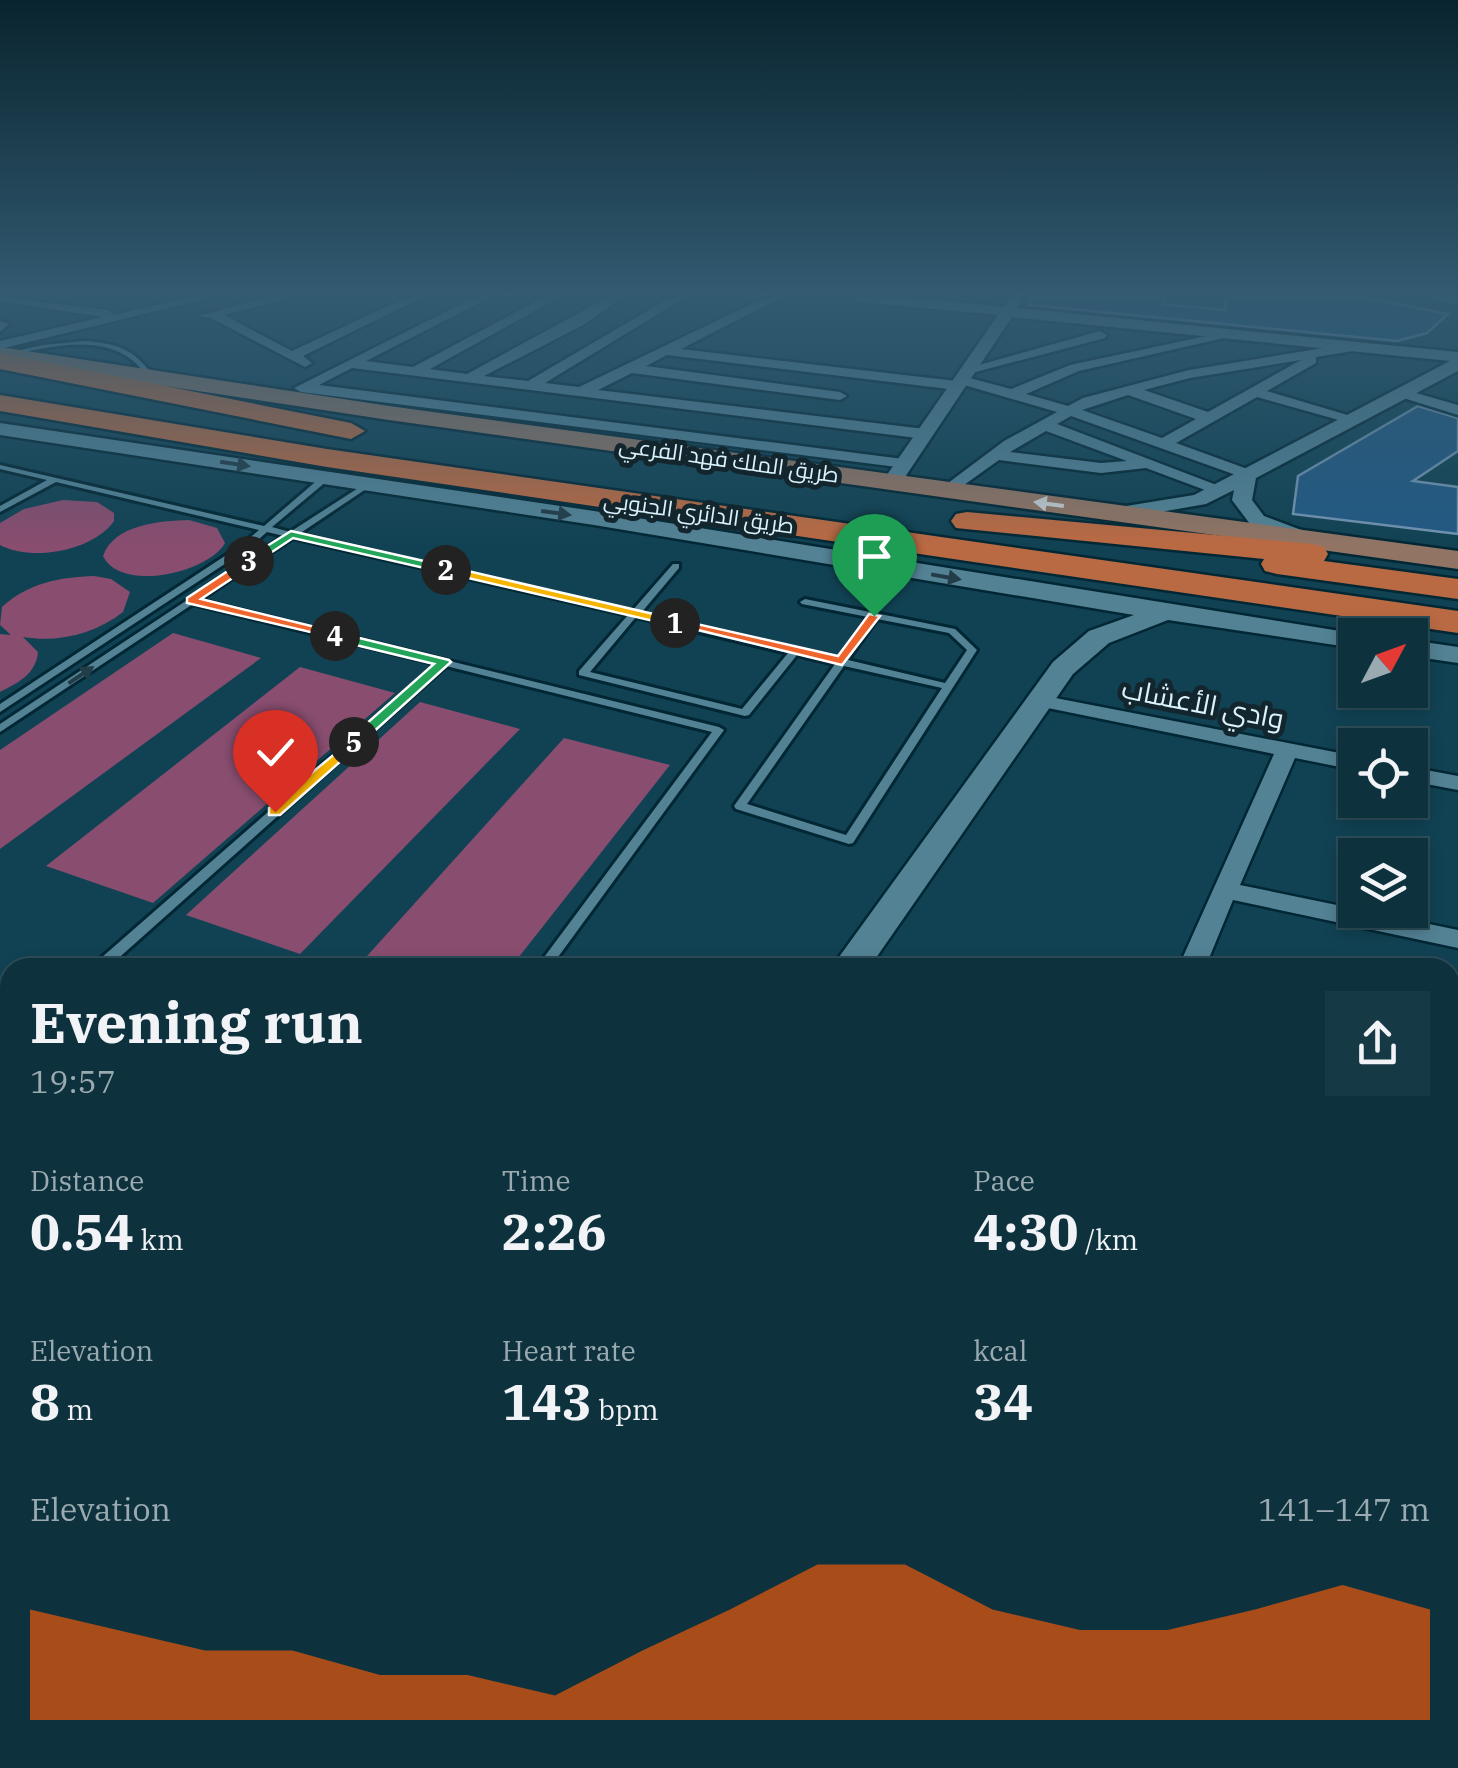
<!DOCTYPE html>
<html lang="en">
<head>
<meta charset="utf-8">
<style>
	body { margin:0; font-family:"IBM Plex Serif",Cairo,serif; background:#163a45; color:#f1f3f6; height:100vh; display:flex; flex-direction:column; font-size:38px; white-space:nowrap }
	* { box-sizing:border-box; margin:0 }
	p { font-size:32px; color:#9aaab0 }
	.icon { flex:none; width:55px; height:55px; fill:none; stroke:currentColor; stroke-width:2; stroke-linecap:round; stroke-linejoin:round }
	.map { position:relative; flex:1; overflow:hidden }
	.details { position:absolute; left:0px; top:958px; width:1460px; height:812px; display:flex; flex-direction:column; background:#0d323e; border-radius:30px 30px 0 0; box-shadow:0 5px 15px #0003,0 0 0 2px #2d4d58 }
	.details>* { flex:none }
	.needle { width:65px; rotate:49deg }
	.tools { position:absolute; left:1338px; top:618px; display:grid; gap:20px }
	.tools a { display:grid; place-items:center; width:90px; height:90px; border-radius:0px; background:#0d323e; box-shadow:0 5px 15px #0003,0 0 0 2px #2d4d58; font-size:50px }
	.pin { position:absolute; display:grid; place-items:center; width:85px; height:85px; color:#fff; margin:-102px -42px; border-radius:50% 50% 50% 0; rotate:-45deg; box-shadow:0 0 10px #0007 }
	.pin .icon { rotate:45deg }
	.km { position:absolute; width:50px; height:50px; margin:-25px; border-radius:50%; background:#222; color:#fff; font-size:28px; line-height:50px; text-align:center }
	.round { display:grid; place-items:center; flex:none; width:105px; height:105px; border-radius:0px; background:#163a45 }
	.headline { display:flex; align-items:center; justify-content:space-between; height:170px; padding:0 30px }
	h1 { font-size:55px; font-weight:700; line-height:75px }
	.figures { display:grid; grid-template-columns:repeat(3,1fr); gap:15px; height:170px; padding:10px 30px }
	.figures div { display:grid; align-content:center }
	.figures b { font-size:50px; font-weight:700 }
	.figures small { font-size:28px; font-weight:400 }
	.figures p { font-size:28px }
	.chart { height:280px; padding:20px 30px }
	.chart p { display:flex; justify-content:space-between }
	.chart svg { width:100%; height:180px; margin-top:10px; fill:#ea580c; opacity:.7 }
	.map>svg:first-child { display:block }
	.water { fill:#884d6f }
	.building { fill:#225983; stroke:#7294b1; stroke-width:2.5 }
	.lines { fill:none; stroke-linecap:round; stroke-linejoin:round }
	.service-casing { stroke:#022734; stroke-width:6 }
	.minor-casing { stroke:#022734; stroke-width:5 }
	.tertiary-casing { stroke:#022734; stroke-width:5 }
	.secondary-casing { stroke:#022734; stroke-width:5 }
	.primary-casing { stroke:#022734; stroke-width:5 }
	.motorway-casing { stroke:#022734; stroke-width:5 }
	.service { fill:#538295; fill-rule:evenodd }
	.minor { fill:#538295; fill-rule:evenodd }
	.tertiary { fill:#538295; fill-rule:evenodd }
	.secondary { fill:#538295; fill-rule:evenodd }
	.primary { fill:#917464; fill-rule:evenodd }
	.motorway { fill:#ba6a43; fill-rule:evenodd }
	.oneway { fill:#233d48 }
	.oneway2 { fill:#c4ccce }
	.split-1 { fill:#f0652b; stroke:#fff; stroke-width:2.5 }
	.split-2 { fill:#f5b400; stroke:#fff; stroke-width:2.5 }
	.split-3 { fill:#22a559; stroke:#fff; stroke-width:2.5 }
	.split-4 { fill:#f0652b; stroke:#fff; stroke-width:2.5 }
	.split-5 { fill:#22a559; stroke:#fff; stroke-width:2.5 }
	.split-6 { fill:#f5b400; stroke:#fff; stroke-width:2.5 }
	.labels { text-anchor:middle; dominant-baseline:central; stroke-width:10; stroke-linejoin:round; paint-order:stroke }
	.far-street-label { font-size:22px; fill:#daf2fc; stroke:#13262e }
	.street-label { font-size:28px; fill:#daf2fc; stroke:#13262e }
</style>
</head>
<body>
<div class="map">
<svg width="1458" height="1768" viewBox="0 0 1458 1768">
	<rect width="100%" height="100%" fill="#114253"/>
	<!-- water -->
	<g class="water">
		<path d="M63 500 97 502 114 513V521C93 551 32 562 0 545V523L24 509Z"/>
		<path d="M189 520 217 528 225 543C208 573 121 593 103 556 114 524 160 521 189 520Z"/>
		<path d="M94 576 111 579 130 592 123 612C95 634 58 643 23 637L38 652C36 674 18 683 0 692V634L11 635 0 625 2 607C28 583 60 577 94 576Z"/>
		<path d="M173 633 261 658 0 849V750Z"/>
		<path d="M300 667 395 693 153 903 46 866Z"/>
		<path d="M420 702 520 729 300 954 186 915Z"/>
		<path d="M564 738 670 765 511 967 358 966Z"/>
		<path d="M10 1079V1216H0V1084Z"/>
		<path d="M10 1339V1550L0 1552V1343Z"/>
	</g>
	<!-- building -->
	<g class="building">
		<path d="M1030 297H1166L1162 304 1225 310 1226 297H1362L1448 314 1427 333 1397 341 1029 305Z"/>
		<path d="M1418 406 1458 418V451L1413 481 1458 487V534L1293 514 1298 476Z"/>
	</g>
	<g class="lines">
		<!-- service casing -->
		<g class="service-casing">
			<g id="service">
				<path d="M0 321 9 324 0 332Z"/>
				<path d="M85 341C119 344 134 349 154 377L147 379C143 372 139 365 132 360 98 333 44 348 6 356L3 354 43 345Z"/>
				<path d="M0 465 264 526 321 477H327V481L272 527 290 532 366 483H369V487L299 534 632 611 673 564H679V568L641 613 839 658 868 617 802 604 800 602 805 599 955 629 977 650 853 843 849 844 736 809 734 806 835 664 797 655 749 715 745 716 579 675V671L628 615 293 538 200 600 719 727 724 730 550 968H536L712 732 446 666 113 963V968H99L101 958 437 664 193 604 0 732V724L284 536 267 532 246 550 0 712V704L240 546 259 530 56 482 0 512V506L47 480 0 469ZM636 617 788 653 742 709 590 672ZM877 619 949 633 967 650 945 683 848 660ZM844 666 942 688 846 835 747 804Z"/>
				<path d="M10 1046V1056L0 1059V1049Z"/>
				<path d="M10 1657V1683L3 1686 0 1685V1663Z"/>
			</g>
		</g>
		<!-- minor casing -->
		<g class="minor-casing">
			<g id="minor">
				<path d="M0 297 108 310 114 315 190 297H213L0 349V341L103 317 0 301Z"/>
				<path d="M270 297H293L224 315 292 351 407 297H423L303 356 312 363 305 367 211 318 197 316Z"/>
				<path d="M475 297H491L366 361 413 367 544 297H560L430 369 467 374 608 297H623L583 325 484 376 528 381 671 297H686L545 383 579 387 766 297H782L681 349 956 381 962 376 1011 389 1070 365 1230 331 1237 335 1079 371 1026 394 1068 406 1083 398 1189 370 1354 343 1361 347 1359 350 1316 357V363L1267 391 1361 419 1353 424 1257 397 1176 443 1253 471 1255 474 1247 479 1071 416 1057 424 1227 489 1213 493 1146 468 1101 473 999 460 950 495 944 494V486L1004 441 1057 412 964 385 957 390 667 355 646 366 840 392 847 396 840 400 632 373 598 390 925 429 933 434 925 439 352 368 319 385 911 460 913 463 905 468 301 392 294 388ZM1301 360 1208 412 1144 390 1190 378ZM1128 395 1196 419 1162 438 1082 410ZM1046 431 1127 461 1101 463 1010 452Z"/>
				<path d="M1431 297H1458V305L1433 300Z"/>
				<path d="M1100 331 1107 335 1105 338 968 374 961 370Z"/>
				<path d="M1402 389 1458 405V415L1397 396 1395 393Z"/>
				<path d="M1040 695 1355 756V770L1295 758 1240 885 1458 930V948L1233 900 1205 968H1178L1274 754 1033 705 1029 701 1033 697Z"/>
				<path d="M1410 767 1458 776V790L1410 781Z"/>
				<path d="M1450 1080 1458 1082V1105L1450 1103Z"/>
				<path d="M1450 1280 1458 1283V1313L1450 1310Z"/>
				<path d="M1450 1628 1458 1631V1673L1450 1670Z"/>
				<path d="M776 1760H820L816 1768H772Z"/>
			</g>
		</g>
		<!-- tertiary casing -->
		<g class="tertiary-casing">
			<path id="tertiary" d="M853 297H907L1004 307 1010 297H1022L1018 308 1458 352V371L1256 478 1252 500 1264 516 1312 534 1315 539 1312 544 1304 545 1250 524 1232 500 1234 490 1206 504 1120 519 1110 513 1120 507 1194 495 1450 361 1012 317 899 486 892 488 882 482 998 315 861 302Z"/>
		</g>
		<!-- secondary casing -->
		<g class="secondary-casing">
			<g id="secondary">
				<path d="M0 423 594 511 1365 635H1355V648L1168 620 1109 643 1073 674 869 968H831L1053 662 1089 631 1134 615 594 525 0 435Z"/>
				<path d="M1410 640 1458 647V663L1410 656Z"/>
				<path d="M113 1760H178L175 1768H110Z"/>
				<path d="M202 1760H266L263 1768H199Z"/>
			</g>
		</g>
		<!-- primary casing -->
		<g class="primary-casing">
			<path id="primary" d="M0 347 389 406 1458 551V569L389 420 0 361Z"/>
		</g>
		<!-- motorway casing -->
		<g class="motorway-casing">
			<g id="motorway">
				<path d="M0 353 351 423 365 431 351 439 0 369Z"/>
				<path d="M0 395 327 449 1458 611V633L327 467 0 411Z"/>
				<path d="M967 512 1312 544 1324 547 1328 554 1324 561 1458 579V599L1277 574 1265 571 1261 564 1264 559 956 528 951 521 956 514Z"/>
			</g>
		</g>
		<!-- service -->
		<use href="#service" class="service"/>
		<!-- minor -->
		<use href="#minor" class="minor"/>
		<!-- tertiary -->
		<use href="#tertiary" class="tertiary"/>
		<!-- secondary -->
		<use href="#secondary" class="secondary"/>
		<!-- primary -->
		<use href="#primary" class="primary"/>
		<!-- motorway -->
		<use href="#motorway" class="motorway"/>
	</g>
	<!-- one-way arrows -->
	<defs><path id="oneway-solid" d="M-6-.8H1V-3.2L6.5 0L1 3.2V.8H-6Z" transform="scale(2.5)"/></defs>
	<g class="oneway">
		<use href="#oneway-solid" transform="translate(235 464) rotate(9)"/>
		<use href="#oneway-solid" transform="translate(556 513) rotate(8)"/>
		<use href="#oneway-solid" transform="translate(946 577) rotate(10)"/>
		<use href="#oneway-solid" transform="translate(81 675) rotate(-34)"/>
	</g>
	<use class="oneway2" href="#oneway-solid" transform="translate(1049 504) rotate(-172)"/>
	<!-- sky -->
	<linearGradient id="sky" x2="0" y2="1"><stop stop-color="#09242e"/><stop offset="0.54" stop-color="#325a71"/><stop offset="1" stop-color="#325a71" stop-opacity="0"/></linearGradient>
	<rect width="1458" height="545" fill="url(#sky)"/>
	<!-- split-1 -->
	<path class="split-1" d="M869 614 880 616 842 665 669 623 675 619 838 656Z"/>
	<!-- split-2 -->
	<path class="split-2" d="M446 566 675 619 682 623 675 626 442 572Z"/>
	<!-- split-3 -->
	<path class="split-3" d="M291 531 446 566 452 570 446 573 293 538 254 564 243 561Z"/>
	<!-- split-4 -->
	<path class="split-4" d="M249 557 254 564 201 599 340 633V639L187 603V598Z"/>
	<!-- split-5 -->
	<path class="split-5" d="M335 632 449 660 451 662 359 745H349V739L434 664 331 639V633Z"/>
	<!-- split-6 -->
	<path class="split-6" d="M354 738 359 739V745L280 815H269V808Z"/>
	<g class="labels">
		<!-- far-street labels -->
		<g class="far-street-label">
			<text transform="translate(729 459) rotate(8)">طريق الملك فهد الفرعي</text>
			<text transform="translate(699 512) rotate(8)">طريق الدائري الجنوبي</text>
		</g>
		<!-- street labels -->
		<g class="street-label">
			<text transform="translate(1203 703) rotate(11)">وادي الأعشاب</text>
		</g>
	</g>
</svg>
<div class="tools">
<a><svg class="needle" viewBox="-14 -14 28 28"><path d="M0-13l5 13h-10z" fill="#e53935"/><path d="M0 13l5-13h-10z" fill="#9aaab0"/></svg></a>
<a><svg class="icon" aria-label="locate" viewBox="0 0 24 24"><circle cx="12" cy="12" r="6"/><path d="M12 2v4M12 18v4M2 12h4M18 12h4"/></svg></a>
<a><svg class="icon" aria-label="layers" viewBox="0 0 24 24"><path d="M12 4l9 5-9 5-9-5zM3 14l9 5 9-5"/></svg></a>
</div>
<div class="pin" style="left:874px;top:616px;background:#1e9e55"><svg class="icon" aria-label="arrive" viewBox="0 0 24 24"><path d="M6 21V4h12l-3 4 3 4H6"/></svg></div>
<div class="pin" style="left:275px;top:812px;background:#d93025"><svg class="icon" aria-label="check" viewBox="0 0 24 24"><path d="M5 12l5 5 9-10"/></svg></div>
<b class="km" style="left:675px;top:623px">1</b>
<b class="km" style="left:446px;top:570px">2</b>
<b class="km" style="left:249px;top:561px">3</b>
<b class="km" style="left:335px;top:636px">4</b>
<b class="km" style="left:354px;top:742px">5</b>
<section class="details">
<div class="headline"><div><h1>Evening run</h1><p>19:57</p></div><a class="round"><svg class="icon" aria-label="share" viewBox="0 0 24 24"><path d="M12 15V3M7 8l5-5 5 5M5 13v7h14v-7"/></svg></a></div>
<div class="figures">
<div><p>Distance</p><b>0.54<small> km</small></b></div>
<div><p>Time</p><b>2:26</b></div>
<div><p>Pace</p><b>4:30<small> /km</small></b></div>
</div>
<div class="figures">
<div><p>Elevation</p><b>8<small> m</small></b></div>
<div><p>Heart rate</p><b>143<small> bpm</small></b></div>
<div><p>kcal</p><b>34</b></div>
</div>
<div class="chart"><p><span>Elevation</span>141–147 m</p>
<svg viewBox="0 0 160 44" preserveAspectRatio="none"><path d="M0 44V17L10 22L20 27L30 27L40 33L50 33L60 38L70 27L80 17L90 6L100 6L110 17L120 22L130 22L140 17L150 11L160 17V44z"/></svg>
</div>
</section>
</div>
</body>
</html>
